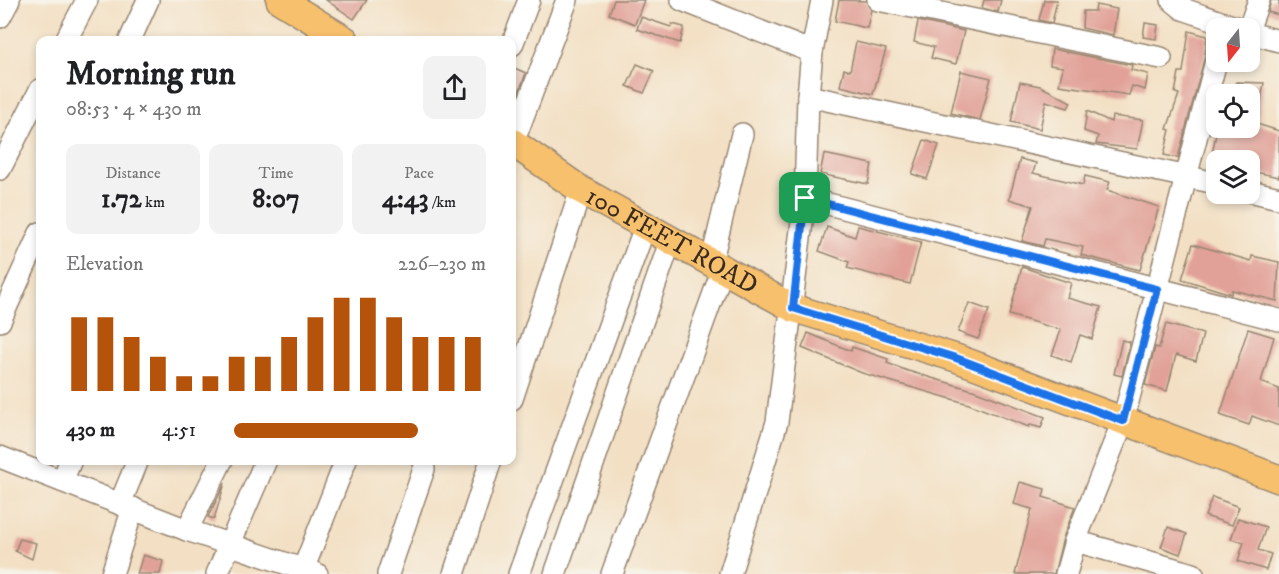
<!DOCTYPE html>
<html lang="en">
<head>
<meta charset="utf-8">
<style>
	body { margin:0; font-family:"IM FELL DW Pica",serif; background:#f2f2f2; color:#202124; height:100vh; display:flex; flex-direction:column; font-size:22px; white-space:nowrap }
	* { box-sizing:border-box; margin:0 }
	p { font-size:20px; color:#757577 }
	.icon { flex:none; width:33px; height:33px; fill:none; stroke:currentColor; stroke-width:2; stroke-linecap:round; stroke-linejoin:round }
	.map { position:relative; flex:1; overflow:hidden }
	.drawer { position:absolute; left:36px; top:36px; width:480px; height:429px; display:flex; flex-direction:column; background:#fff; border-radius:12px; box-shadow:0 3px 9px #0003 }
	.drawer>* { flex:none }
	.needle { width:39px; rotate:197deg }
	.tools { position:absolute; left:1206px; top:18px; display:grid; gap:12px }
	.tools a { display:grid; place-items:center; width:54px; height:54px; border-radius:12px; background:#fff; box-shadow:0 3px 9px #0003; font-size:30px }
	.pin { position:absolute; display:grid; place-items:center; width:51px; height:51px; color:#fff; margin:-26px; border-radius:12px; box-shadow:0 3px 9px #0006 }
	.round { display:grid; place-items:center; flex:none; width:63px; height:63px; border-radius:12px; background:#f2f2f2 }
	.summary { display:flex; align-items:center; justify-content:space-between; height:102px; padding:0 30px }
	h1 { font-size:33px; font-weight:700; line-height:45px }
	.stats { display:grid; grid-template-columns:repeat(3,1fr); gap:9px; height:102px; padding:6px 30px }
	.stats div { display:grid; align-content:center; border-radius:12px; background:#f2f2f2; text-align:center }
	.stats b { font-size:26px; font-weight:700 }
	.stats small { font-size:16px; font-weight:400 }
	.stats p { font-size:16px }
	.chart { height:168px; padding:12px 30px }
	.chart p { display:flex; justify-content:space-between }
	.chart svg { width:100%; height:108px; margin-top:6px; stroke:#b45309; stroke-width:6 }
	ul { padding:0 30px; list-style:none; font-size:20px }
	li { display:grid; grid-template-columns:96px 72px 1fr; align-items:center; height:45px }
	li i { height:15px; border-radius:8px; background:#b45309 }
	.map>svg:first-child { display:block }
	.building { fill:#e1a198 }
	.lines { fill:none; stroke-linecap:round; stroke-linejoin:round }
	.minor-casing { stroke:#978571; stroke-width:24 }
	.major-casing { stroke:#978571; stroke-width:30 }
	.minor { stroke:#fff; stroke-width:21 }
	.major { stroke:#f7c06c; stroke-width:27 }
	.route-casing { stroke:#fff; stroke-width:12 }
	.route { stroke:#1a73e8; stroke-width:8 }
	.labels { text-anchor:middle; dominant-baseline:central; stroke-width:6; stroke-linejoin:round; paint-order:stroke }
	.street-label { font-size:26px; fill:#3b2a1e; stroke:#f7f3e8 }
</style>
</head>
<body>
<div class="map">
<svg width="1279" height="574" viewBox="0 0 1279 574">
	<rect width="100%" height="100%" fill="#f7f3e8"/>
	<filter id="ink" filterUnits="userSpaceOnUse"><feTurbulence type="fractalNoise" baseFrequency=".0167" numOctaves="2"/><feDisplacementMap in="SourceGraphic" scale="12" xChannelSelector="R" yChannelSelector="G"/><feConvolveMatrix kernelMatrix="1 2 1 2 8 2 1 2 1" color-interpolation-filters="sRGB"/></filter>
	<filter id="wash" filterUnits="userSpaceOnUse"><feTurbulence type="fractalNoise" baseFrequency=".008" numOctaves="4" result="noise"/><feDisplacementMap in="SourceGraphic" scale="24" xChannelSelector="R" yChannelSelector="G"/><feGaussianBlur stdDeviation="1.35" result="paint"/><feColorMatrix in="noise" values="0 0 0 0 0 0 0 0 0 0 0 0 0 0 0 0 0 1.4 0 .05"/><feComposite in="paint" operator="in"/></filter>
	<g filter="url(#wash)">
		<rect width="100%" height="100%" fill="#f3e0c4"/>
		<g id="blocks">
			<!-- building -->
			<g class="building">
				<path d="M326 0H367L354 19Z"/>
				<path d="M614 0H644L635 24 609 14Z"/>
				<path d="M839 0 866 1 871 10 867 28 835 21Z"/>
				<path d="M984 0H1001L998 12 982 8Z"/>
				<path d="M1044 0H1057L1052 23 1039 20Z"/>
				<path d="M1271 0H1279V15L1268 12Z"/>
				<path d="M1096 5 1117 9 1113 35 1082 28 1083 11H1095Z"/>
				<path d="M641 17 671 27 672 24 684 27 680 43 637 29Z"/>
				<path d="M918 21 964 31 956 64 931 58 934 47 914 42Z"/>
				<path d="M1145 23 1158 25 1156 39 1143 37Z"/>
				<path d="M1189 31 1207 36 1205 56 1178 158 1164 155 1170 130 1167 129 1179 94 1175 93 1179 72H1183Z"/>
				<path d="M856 42 886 49 873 94 840 86 844 69 850 71Z"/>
				<path d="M1052 49 1132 65 1131 70 1148 74 1145 90 1132 86 1129 95 1059 85 1063 67 1050 65Z"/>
				<path d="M637 64 654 71 644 93 627 86Z"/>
				<path d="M512 67 526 73 512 111Z"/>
				<path d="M961 71 991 78 980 120 951 113Z"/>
				<path d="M1020 82 1040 86 1071 102 1068 108 1046 101 1040 129 1011 122Z"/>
				<path d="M1236 82 1264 83 1257 124 1279 131V177L1250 171V160H1211L1217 128H1250V94H1232Z"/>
				<path d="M1087 111 1111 122 1112 116 1143 120 1137 149 1096 144 1098 136 1084 131Z"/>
				<path d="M924 140 939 145 927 179 912 174Z"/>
				<path d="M824 154 872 164 868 184 820 174Z"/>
				<path d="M1020 159 1036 163 1033 173 1083 185 1085 176 1110 182 1107 190 1159 207 1140 270 1081 255 1083 247 1045 239 1043 246 1022 241 1033 206 1009 199Z"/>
				<path d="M858 226 921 242 910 284 847 268 849 262 819 251 827 227 855 237Z"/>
				<path d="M1193 244 1251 261 1252 256 1279 262 1277 301 1232 290 1231 294 1182 279Z"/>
				<path d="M1022 267 1071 283 1067 298 1101 307 1092 339 1080 335 1071 362 1052 355 1061 330 1009 315Z"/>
				<path d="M969 303 989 310 978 339 958 332Z"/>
				<path d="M1166 324 1203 334 1196 361 1176 355 1167 391 1145 385 1155 347 1159 348Z"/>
				<path d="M1248 329 1274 337 1261 382 1279 389V426L1252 416 1249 425 1220 415Z"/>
				<path d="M808 333 851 351 852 347 888 359 887 363 908 371 976 391 1045 417 1041 428 1030 425 1029 427 969 404 862 373 802 348Z"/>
				<path d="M1122 340 1130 342 1122 376 1114 374Z"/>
				<path d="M1020 482 1045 489 1043 497 1075 507 1063 538 1054 574H1015L1032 509 1014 504Z"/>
				<path d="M225 483 214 519 208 517Z"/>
				<path d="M1212 497 1239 507 1232 525 1205 516Z"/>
				<path d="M1238 518 1266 527 1258 550 1271 554 1266 570 1238 561 1244 542 1231 539Z"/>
				<path d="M1168 527 1187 534 1180 554 1161 547Z"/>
				<path d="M20 539 36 543 32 559 15 551Z"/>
				<path d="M143 555 163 561 160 574H137Z"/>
			</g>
		</g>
	</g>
	<g filter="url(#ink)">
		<use href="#blocks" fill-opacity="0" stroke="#978571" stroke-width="1.5"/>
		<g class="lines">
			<!-- minor casing -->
			<g class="minor-casing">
				<g id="minor">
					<path d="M682 0 812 52"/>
					<path d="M878 0 1161 58"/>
					<path d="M1172 0 1183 9 1238 28"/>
					<path d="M0 17 9 0"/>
					<path d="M1249 28 1259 0"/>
					<path d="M1250 33 1279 41"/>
					<path d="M66 40 87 0"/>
					<path d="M130 40 148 0"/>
					<path d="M512 45 529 0"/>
					<path d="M808 96 1216 183"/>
					<path d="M513 143 567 0"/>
					<path d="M0 169 40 90"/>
					<path d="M1250 191 1279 198"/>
					<path d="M805 198 1279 320"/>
					<path d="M711 264 742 134"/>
					<path d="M0 321 40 233"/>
					<path d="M512 399 581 190"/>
					<path d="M0 457 187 530 317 574"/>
					<path d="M62 481 71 460"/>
					<path d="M120 504 138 460"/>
					<path d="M187 530 222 460"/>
					<path d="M1075 541 1193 574"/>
					<path d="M303 570 346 460"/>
					<path d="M112 574 133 508"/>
					<path d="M217 574 266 460"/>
					<path d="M388 574 424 469"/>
					<path d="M454 574 491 460"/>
					<path d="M519 574 646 224"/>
					<path d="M555 574 671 239"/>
					<path d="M612 574 722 271"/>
					<path d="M730 574 777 422 805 198 808 96 812 52 822 0"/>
					<path d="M1066 574 1075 541 1123 421 1216 61"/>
				</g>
			</g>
			<!-- major casing -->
			<g class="major-casing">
				<g id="major">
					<path d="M280 0 345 40"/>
					<path id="s1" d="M512 142 581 190 793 308 956 358 1279 479"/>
				</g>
			</g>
			<!-- minor -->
			<use href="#minor" class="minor"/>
			<!-- major -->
			<use href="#major" class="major"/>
		</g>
	</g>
	<g class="lines" filter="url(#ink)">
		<!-- route casing -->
		<g class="route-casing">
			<path id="route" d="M805 198 1157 289 1123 421 956 358 793 308Z"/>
		</g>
		<!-- route -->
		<use href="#route" class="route"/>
	</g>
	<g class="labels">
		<!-- street labels -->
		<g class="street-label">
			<text stroke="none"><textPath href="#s1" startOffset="188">100 FEET ROAD</textPath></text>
		</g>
	</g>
</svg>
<div class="tools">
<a><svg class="needle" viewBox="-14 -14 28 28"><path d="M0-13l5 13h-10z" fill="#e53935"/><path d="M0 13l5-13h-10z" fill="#757577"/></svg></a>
<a><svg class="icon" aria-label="locate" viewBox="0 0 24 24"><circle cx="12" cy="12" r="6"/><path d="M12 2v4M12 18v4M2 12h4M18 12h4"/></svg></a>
<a><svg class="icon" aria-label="layers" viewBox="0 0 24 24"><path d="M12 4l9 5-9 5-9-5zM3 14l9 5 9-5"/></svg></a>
</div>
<div class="pin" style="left:805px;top:198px;background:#1e9e55"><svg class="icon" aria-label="arrive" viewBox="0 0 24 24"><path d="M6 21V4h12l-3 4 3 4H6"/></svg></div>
<section class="drawer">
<div class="summary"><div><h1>Morning run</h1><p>08:53 · 4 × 430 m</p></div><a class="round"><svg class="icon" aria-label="share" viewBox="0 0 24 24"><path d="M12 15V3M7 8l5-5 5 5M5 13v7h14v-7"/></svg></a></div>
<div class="stats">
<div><p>Distance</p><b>1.72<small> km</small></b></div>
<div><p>Time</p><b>8:07</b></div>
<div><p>Pace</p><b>4:43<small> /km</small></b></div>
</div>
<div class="chart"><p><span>Elevation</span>226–230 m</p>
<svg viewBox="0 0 160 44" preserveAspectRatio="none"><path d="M5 44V14M15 44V14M25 44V22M35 44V30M45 44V38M55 44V38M65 44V30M75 44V30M85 44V22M95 44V14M105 44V6M115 44V6M125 44V14M135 44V22M145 44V22M155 44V22"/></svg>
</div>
<ul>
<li><b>430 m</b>4:51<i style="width:73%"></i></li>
</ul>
</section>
</div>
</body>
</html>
